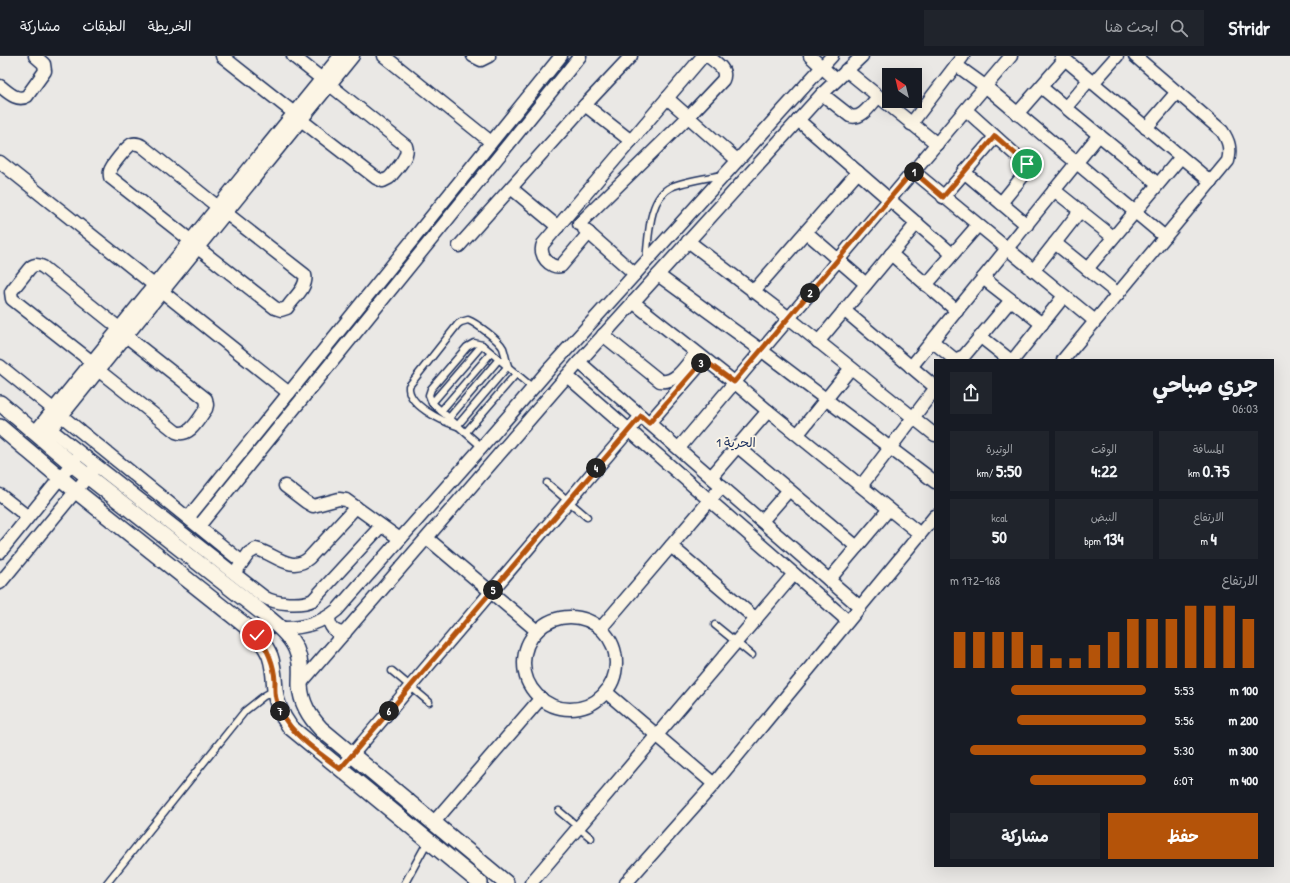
<!DOCTYPE html>
<html lang="ar">
<head>
<meta charset="utf-8">
<style>
	body { margin:0; font-family:"Patrick Hand","Playpen Sans Arabic",sans-serif; background:#20242c; color:#f1f3f6; direction:rtl; height:100vh; display:flex; flex-direction:column; font-size:15px; white-space:nowrap }
	* { box-sizing:border-box; margin:0 }
	p { font-size:13px; color:#9ea1a6 }
	.icon { flex:none; width:22px; height:22px; fill:none; stroke:currentColor; stroke-width:2; stroke-linecap:round; stroke-linejoin:round }
	.map { position:relative; flex:1; overflow:hidden; direction:ltr }
	.panel { position:absolute; left:934px; top:303px; width:340px; height:508px; display:flex; flex-direction:column; background:#171b24; border-radius:0px; box-shadow:0 4px 16px #0002; direction:rtl }
	.panel>* { flex:none }
	.needle { width:26px; rotate:325deg }
	.controls { position:absolute; left:882px; top:12px; display:grid; gap:8px }
	.controls a { display:grid; place-items:center; width:40px; height:40px; border-radius:0px; background:#171b24; box-shadow:0 4px 16px #0002; font-size:20px }
	.pin { position:absolute; display:grid; place-items:center; width:34px; height:34px; color:#fff; margin:-17px; border:2px solid #fff; border-radius:50%; box-shadow:0 1px 4px #0007 }
	.km { position:absolute; width:20px; height:20px; margin:-10px; border-radius:50%; background:#222; color:#fff; font-size:11px; line-height:20px; text-align:center }
	.round { display:grid; place-items:center; flex:none; width:42px; height:42px; border-radius:0px; background:#20242c }
	.summary { display:flex; align-items:center; justify-content:space-between; height:68px; padding:0 16px }
	h1 { font-size:22px; font-weight:700; line-height:30px }
	.metrics { display:grid; grid-template-columns:repeat(3,1fr); gap:6px; height:68px; padding:4px 16px }
	.metrics div { display:grid; align-content:center; border-radius:0px; background:#20242c; text-align:center }
	.metrics b { font-size:17px; font-weight:700 }
	.metrics small { font-size:11px; font-weight:400 }
	.metrics p { font-size:11px }
	.chart { height:112px; padding:8px 16px }
	.chart p { display:flex; justify-content:space-between }
	.chart svg { width:100%; height:72px; margin-top:4px; stroke:#b45309; stroke-width:6 }
	.button { display:flex; gap:8px; margin-top:auto; padding:8px 16px }
	.button a { flex:1; height:46px; border-radius:0px; background:#b45309; color:#fff; font-size:16px; font-weight:700; line-height:46px; text-align:center }
	.button a+a { background:#20242c; color:#f1f3f6 }
	ul { padding:0 16px; list-style:none; font-size:13px }
	li { display:grid; grid-template-columns:64px 48px 1fr; align-items:center; height:30px }
	li i { height:10px; border-radius:5px; background:#b45309 }
	header { display:flex; align-items:center; gap:24px; box-sizing:border-box; height:56px; padding:0 20px; background:#171b24; border-bottom:1px solid #363941 }
	header strong { font-size:19px }
	nav { display:flex; gap:22px; margin-inline-start:auto; font-size:14px }
	.search { width:280px; height:36px; background:#20242c; display:flex; align-items:center; gap:10px; box-sizing:border-box; padding:0 14px; border-radius:0px; color:#9ea1a6; font-size:15px }
	.map>svg:first-child { display:block }
	.lines { fill:none; stroke-linecap:round; stroke-linejoin:round }
	.service-casing { stroke:#1b2f5e; stroke-width:9 }
	.minor-casing { stroke:#1b2f5e; stroke-width:15 }
	.tertiary-casing { stroke:#1b2f5e; stroke-width:18 }
	.service { stroke:#fcf5e5; stroke-width:6 }
	.minor { stroke:#fcf5e5; stroke-width:12 }
	.tertiary { stroke:#fcf5e5; stroke-width:15 }
	.route-casing { stroke:#fff; stroke-width:8 }
	.route { stroke:#b45309; stroke-width:5 }
	.labels { text-anchor:middle; dominant-baseline:central; stroke-width:3.5; stroke-linejoin:round; paint-order:stroke }
	.neighbourhood-label { font-size:13px; fill:#1b2f5e; stroke:#fcf5e5 }
</style>
</head>
<body>
<header>
<strong>Stridr</strong>
<div class="search"><svg class="icon" aria-label="search" viewBox="0 0 24 24"><circle cx="10" cy="10" r="6"/><path d="M15 15l6 6"/></svg>ابحث هنا</div>
<nav><a>الخريطة</a><a>الطبقات</a><a>مشاركة</a></nav>
</header>
<div class="map">
<svg width="1290" height="827" viewBox="0 0 1290 827">
	<rect width="100%" height="100%" fill="#eae8e5"/>
	<filter id="ink" filterUnits="userSpaceOnUse"><feTurbulence type="fractalNoise" baseFrequency=".025" numOctaves="2"/><feDisplacementMap in="SourceGraphic" scale="8" xChannelSelector="R" yChannelSelector="G"/><feConvolveMatrix kernelMatrix="1 2 1 2 8 2 1 2 1" color-interpolation-filters="sRGB"/></filter>
	<g filter="url(#ink)">
		<g class="lines">
			<!-- service casing -->
			<g class="service-casing">
				<g id="service">
					<path d="M646 204C649 181 648 142 671 131 685 125 708 122 722 119"/>
					<path d="M468 264C476 267 499 284 503 292 505 298 506 304 508 310L457 370C442 365 407 349 409 330L458 268 461 266Z"/>
					<path d="M432 347 482 289"/>
					<path d="M441 355 491 297"/>
					<path d="M449 362 499 303"/>
					<path d="M466 376 516 318"/>
					<path d="M482 391 432 347 429 339 431 333 467 291 474 287 482 289 533 332"/>
					<path d="M547 427 587 461"/>
					<path d="M715 569 752 599"/>
					<path d="M392 615 429 646"/>
					<path d="M559 755 591 782"/>
					<path d="M107 827 245 655 264 640 275 634"/>
					<path d="M405 827 428 785"/>
				</g>
			</g>
			<!-- minor casing -->
			<g class="minor-casing">
				<g id="minor">
					<path d="M222 0 294 57"/>
					<path d="M293 0 322 23"/>
					<path d="M384 0 491 86"/>
					<path d="M473 0 481 4 489 0"/>
					<path d="M810 0 836 24"/>
					<path d="M1061 0 1211 126"/>
					<path d="M956 9 985 30 1165 181"/>
					<path d="M846 14 937 88"/>
					<path d="M1093 27 1117 0"/>
					<path d="M0 30C8 36 17 46 27 40L45 15 44 8 35 0"/>
					<path d="M1041 31 1158 128"/>
					<path d="M822 38 850 60C862 64 871 48 878 41"/>
					<path d="M667 42 737 104"/>
					<path d="M585 49 631 85"/>
					<path d="M1066 51 1089 24"/>
					<path d="M966 54 1028 110 1027 115 1001 147"/>
					<path d="M1017 58 1065 3"/>
					<path d="M301 64 376 122 383 125 389 122 391 120C397 112 410 100 406 90L330 29"/>
					<path d="M798 64 952 198"/>
					<path d="M911 68 963 0"/>
					<path d="M1146 72 1177 36"/>
					<path d="M0 106 289 337"/>
					<path d="M913 115 1095 265"/>
					<path d="M964 116 1027 169"/>
					<path d="M511 132 558 171"/>
					<path d="M1054 134 1113 181"/>
					<path d="M943 141 995 81"/>
					<path d="M579 168 689 60 723 24C728 13 715 6 708 0"/>
					<path d="M584 173 635 218"/>
					<path d="M806 176 866 228"/>
					<path d="M589 177 561 210C550 213 538 199 543 188L703 0"/>
					<path d="M190 184 110 121C110 118 109 118 110 115 111 110 128 89 132 88 136 87 139 88 142 90L218 151"/>
					<path d="M688 185 789 262 935 379"/>
					<path d="M1055 187 1118 238"/>
					<path d="M459 190 585 49 631 0"/>
					<path d="M198 192 275 252 281 254 287 252 289 249C295 241 308 230 305 219L226 157"/>
					<path d="M891 198 957 255"/>
					<path d="M1087 213 1181 101"/>
					<path d="M1033 215 1080 155"/>
					<path d="M658 219 761 294 935 426"/>
					<path d="M983 222 1042 268"/>
					<path d="M926 229 978 169"/>
					<path d="M753 236 858 116"/>
					<path d="M633 246 734 326 768 355 920 478"/>
					<path d="M844 254 935 331"/>
					<path d="M603 279 660 325C676 328 687 308 696 297"/>
					<path d="M981 281 1010 304"/>
					<path d="M932 285 953 302 957 303 964 300 1011 244"/>
					<path d="M818 286 917 167"/>
					<path d="M1013 304 1064 240"/>
					<path d="M1063 304 1228 105C1231 93 1229 85 1222 75L1135 0"/>
					<path d="M92 306 12 243 11 236 13 233 29 213C33 208 38 208 43 211L119 272"/>
					<path d="M579 306 860 551"/>
					<path d="M0 310 242 506"/>
					<path d="M911 311 1099 79"/>
					<path d="M98 314 176 376C190 382 199 362 206 353L207 349 206 343 126 280"/>
					<path d="M567 320 848 565"/>
					<path d="M649 367 704 304"/>
					<path d="M45 369 264 541C275 548 301 550 313 544L381 470"/>
					<path d="M35 376 340 0"/>
					<path d="M798 378 851 312"/>
					<path d="M43 383 353 0"/>
					<path d="M737 390 857 491"/>
					<path d="M679 392 1011 0"/>
					<path d="M711 421 768 355"/>
					<path d="M285 430 306 446 313 450 339 443 346 444 400 483"/>
					<path d="M861 430 935 333"/>
					<path d="M0 439 28 461"/>
					<path d="M188 462 561 0"/>
					<path d="M762 465 789 434"/>
					<path d="M199 470 580 0"/>
					<path d="M427 482 537 575"/>
					<path d="M671 490 756 563"/>
					<path d="M0 496 77 401"/>
					<path d="M239 511 249 497 256 493C274 497 291 518 309 502L356 451"/>
					<path d="M829 524 889 453"/>
					<path d="M0 527 93 414"/>
					<path d="M329 560C329 571 334 577 345 577"/>
					<circle cx="570" cy="607" r="46"/>
					<path d="M280 572C302 573 320 568 337 554L482 391 551 311 822 11 832 0"/>
					<path d="M601 572 722 430"/>
					<path d="M300 628 579 306 822 38 862 0"/>
					<path d="M606 636 714 728"/>
					<path d="M340 713 641 360"/>
					<path d="M434 766 541 642"/>
					<path d="M531 827 794 518"/>
					<path d="M626 827 714 728 935 460"/>
				</g>
			</g>
			<!-- tertiary casing -->
			<g class="tertiary-casing">
				<g id="tertiary">
					<path d="M0 347 72 408 260 555C273 566 289 577 296 593 302 607 300 615 300 629 301 647 309 660 321 673L506 827"/>
					<path d="M0 371 76 435 257 579C262 586 267 592 270 600 274 611 274 623 275 634 276 648 282 660 290 671L480 827"/>
				</g>
			</g>
			<!-- service -->
			<use href="#service" class="service"/>
			<!-- minor -->
			<use href="#minor" class="minor"/>
			<!-- tertiary -->
			<use href="#tertiary" class="tertiary"/>
		</g>
	</g>
	<g class="lines" filter="url(#ink)">
		<!-- route casing -->
		<g class="route-casing">
			<path id="route" d="M257 579C268 593 274 607 275 625 275 632 274 639 277 646 286 676 316 694 340 713L641 360 649 367 704 304 734 326 913 115 943 141 995 80 1027 108"/>
		</g>
		<!-- route -->
		<use href="#route" class="route"/>
	</g>
	<g class="labels">
		<!-- neighbourhood labels -->
		<g class="neighbourhood-label">
			<text x="736" y="386">الحرية 1</text>
		</g>
	</g>
</svg>
<div class="controls">
<a><svg class="needle" viewBox="-14 -14 28 28"><path d="M0-13l5 13h-10z" fill="#e53935"/><path d="M0 13l5-13h-10z" fill="#9ea1a6"/></svg></a>
</div>
<div class="pin" style="left:1027px;top:108px;background:#1e9e55"><svg class="icon" aria-label="arrive" viewBox="0 0 24 24"><path d="M6 21V4h12l-3 4 3 4H6"/></svg></div>
<div class="pin" style="left:257px;top:579px;background:#d93025"><svg class="icon" aria-label="check" viewBox="0 0 24 24"><path d="M5 12l5 5 9-10"/></svg></div>
<b class="km" style="left:914px;top:116px">1</b>
<b class="km" style="left:810px;top:237px">2</b>
<b class="km" style="left:701px;top:307px">3</b>
<b class="km" style="left:596px;top:412px">4</b>
<b class="km" style="left:493px;top:534px">5</b>
<b class="km" style="left:389px;top:655px">6</b>
<b class="km" style="left:280px;top:655px">7</b>
<section class="panel">
<div class="summary"><div><h1>جري صباحي</h1><p>06:03</p></div><a class="round"><svg class="icon" aria-label="share" viewBox="0 0 24 24"><path d="M12 15V3M7 8l5-5 5 5M5 13v7h14v-7"/></svg></a></div>
<div class="metrics">
<div><p>المسافة</p><b>0.75<small> km</small></b></div>
<div><p>الوقت</p><b>4:22</b></div>
<div><p>الوتيرة</p><b>5:50<small> /km</small></b></div>
</div>
<div class="metrics">
<div><p>الارتفاع</p><b>4<small> m</small></b></div>
<div><p>النبض</p><b>134<small> bpm</small></b></div>
<div><p>kcal</p><b>50</b></div>
</div>
<div class="chart"><p><span>الارتفاع</span>168–172 m</p>
<svg viewBox="0 0 160 44" preserveAspectRatio="none"><path d="M5 44V22M15 44V22M25 44V22M35 44V22M45 44V30M55 44V38M65 44V38M75 44V30M85 44V22M95 44V14M105 44V14M115 44V14M125 44V6M135 44V6M145 44V6M155 44V14"/></svg>
</div>
<ul>
<li><b>100 m</b>5:53<i style="width:69%"></i></li>
<li><b>200 m</b>5:56<i style="width:66%"></i></li>
<li><b>300 m</b>5:30<i style="width:90%"></i></li>
<li><b>400 m</b>6:07<i style="width:59%"></i></li>
</ul>
<div class="button"><a>حفظ</a><a>مشاركة</a></div>
</section>
</div>
</body>
</html>
